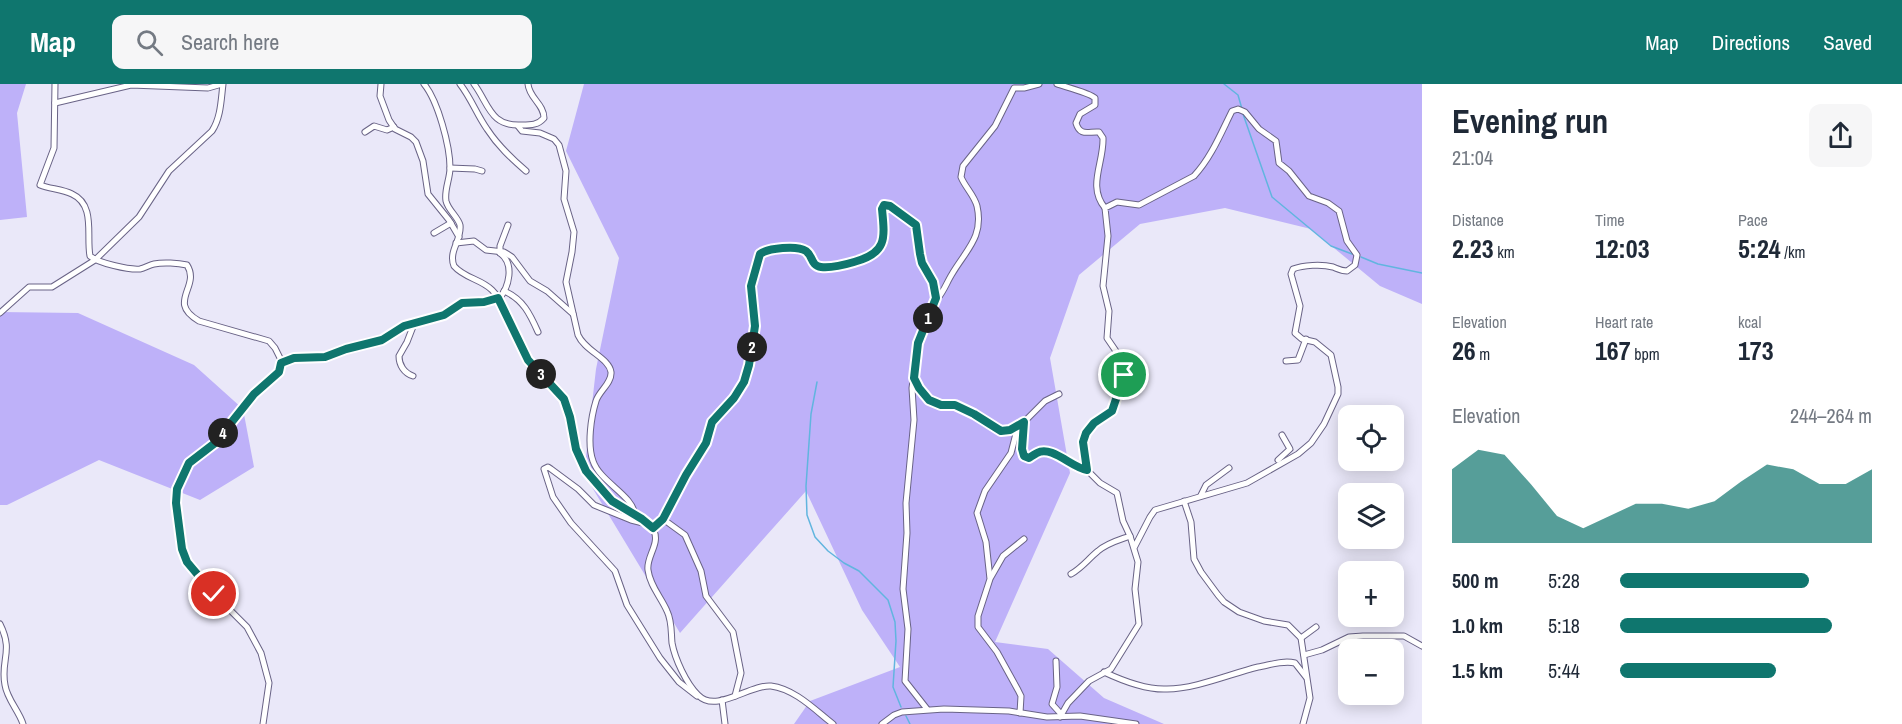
<!DOCTYPE html>
<html lang="en">
<head>
<meta charset="utf-8">
<style>
	body { margin:0; font-family:"Archivo Narrow",sans-serif; background:#f6f6f7; color:#1f2937; height:100vh; display:flex; flex-direction:column; font-size:22px; white-space:nowrap }
	* { box-sizing:border-box; margin:0 }
	p { font-size:20px; color:#747a83 }
	.icon { flex:none; width:33px; height:33px; fill:none; stroke:currentColor; stroke-width:2; stroke-linecap:round; stroke-linejoin:round }
	.map { position:relative; flex:1; overflow:hidden }
	.drawer { display:flex; flex-direction:column; background:#fff; width:480px }
	.drawer>* { flex:none }
	.tools { position:absolute; left:1338px; top:321px; display:grid; gap:12px }
	.tools a { display:grid; place-items:center; width:66px; height:66px; border-radius:12px; background:#fff; box-shadow:0 3px 15px #0003; font-size:30px }
	.pin { position:absolute; display:grid; place-items:center; width:51px; height:51px; color:#fff; margin:-26px; border:3px solid #fff; border-radius:50%; box-shadow:0 2px 6px #0007 }
	.km { position:absolute; width:30px; height:30px; margin:-15px; border-radius:50%; background:#222; color:#fff; font-size:16px; line-height:30px; text-align:center }
	.round { display:grid; place-items:center; flex:none; width:63px; height:63px; border-radius:12px; background:#f6f6f7 }
	.overview { display:flex; align-items:center; justify-content:space-between; height:102px; padding:0 30px }
	h1 { font-size:33px; font-weight:700; line-height:45px }
	.figures { display:grid; grid-template-columns:repeat(3,1fr); gap:9px; height:102px; padding:6px 30px }
	.figures div { display:grid; align-content:center }
	.figures b { font-size:26px; font-weight:700 }
	.figures small { font-size:16px; font-weight:400 }
	.figures p { font-size:16px }
	.chart { height:168px; padding:12px 30px }
	.chart p { display:flex; justify-content:space-between }
	.chart svg { width:100%; height:108px; margin-top:6px; fill:#0f766e; opacity:.7 }
	ul { padding:0 30px; list-style:none; font-size:20px }
	li { display:grid; grid-template-columns:96px 72px 1fr; align-items:center; height:45px }
	li i { height:15px; border-radius:8px; background:#0f766e }
	header { display:flex; align-items:center; gap:36px; box-sizing:border-box; height:84px; padding:0 30px; background:#0f766e; color:#fff }
	header strong { font-size:28px }
	nav { display:flex; gap:33px; margin-inline-start:auto; font-size:21px }
	.search { width:420px; height:54px; background:#f6f6f7; display:flex; align-items:center; gap:15px; box-sizing:border-box; padding:0 21px; border-radius:12px; color:#747a83; font-size:22px }
	main { display:flex; flex:1; min-height:0 }
	.map>svg:first-child { display:block }
	.forest { fill:#beb1f9 }
	.lines { fill:none; stroke-linecap:round; stroke-linejoin:round }
	.stream { stroke:#61b5df; stroke-width:1.5 }
	.minor-casing { stroke:#696386; stroke-width:7 }
	.minor { stroke:#fff; stroke-width:5 }
	.route-casing { stroke:#fff; stroke-width:12 }
	.route { stroke:#0f766e; stroke-width:8 }
</style>
</head>
<body>
<header>
<strong>Map</strong>
<div class="search"><svg class="icon" aria-label="search" viewBox="0 0 24 24"><circle cx="10" cy="10" r="6"/><path d="M15 15l6 6"/></svg>Search here</div>
<nav><a>Map</a><a>Directions</a><a>Saved</a></nav>
</header>
<main>
<div class="map">
<svg width="1422" height="640" viewBox="0 0 1422 640">
	<rect width="100%" height="100%" fill="#eae8f9"/>
	<!-- forest -->
	<g class="forest">
		<path d="M0 0H26L17 29 27 133 0 136Z"/>
		<path d="M584 0H1422V220L1380 202 1311 145 1225 124 1140 140 1079 191 1050 274 1070 389 995 558 1048 565 1104 614 1164 640H794L810 617 900 583 862 526 806 407 680 549 584 390 596 285 619 174 566 67Z"/>
		<path d="M0 228 78 229 194 281 243 325 254 383 200 416 99 376 7 421H0Z"/>
	</g>
	<g class="lines">
		<!-- stream -->
		<g class="stream">
			<path d="M1224 0 1238 11 1242 25"/>
			<path d="M1243 30 1272 113 1331 162 1352 170"/>
			<path d="M1361 173 1378 180 1422 189"/>
			<path d="M817 298 811 330 806 402 807 431 815 453 828 467 844 479 859 487 888 516 895 538 896 557 893 603 901 623"/>
			<path d="M906 632 910 640"/>
		</g>
		<!-- minor casing -->
		<g class="minor-casing">
			<g id="minor">
				<path d="M55 0 54 64 40 101C50 105 62 105 72 110 96 121 86 152 90 172 98 179 129 186 140 185 145 184 149 181 154 180 163 178 178 179 187 181 201 203 166 218 199 237L269 257 275 264 280 274 281 279 279 288 253 310 215 359 189 379 177 405 176 419 182 465 187 478 214 510 247 543 261 569 269 599 263 640"/>
				<path d="M381 0 380 12 389 36 395 45 411 53 416 58 423 77 428 110 449 136 459 153"/>
				<path d="M424 0C438 17 450 62 450 84 450 95 444 106 446 117 448 126 458 133 460 141 462 156 448 167 454 182 464 194 481 195 492 206 509 223 513 255 527 275 537 290 555 299 564 315 577 336 570 364 586 388 594 399 603 411 614 419 626 428 648 432 654 447 660 460 646 473 648 486 650 502 661 513 667 527 672 537 671 548 672 559 675 575 686 599 698 611 716 630 750 600 771 602 795 605 815 626 833 640"/>
				<path d="M460 0C471 14 477 31 487 45 498 62 511 74 526 87"/>
				<path d="M474 0C489 20 490 43 522 41 531 41 538 41 544 34 544 20 529 14 528 0"/>
				<path d="M1057 0C1066 3 1090 9 1095 14V21L1080 30 1076 39C1080 53 1089 47 1099 48L1103 54C1104 79 1087 102 1105 124"/>
				<path d="M55 19 131 1 208 4 222 0"/>
				<path d="M518 42 522 47 540 49 554 55 559 61 566 87 564 115 574 148 572 168 566 198 578 251C585 267 609 274 611 288 612 299 599 307 596 317 591 333 587 361 593 377 600 398 633 411 635 431"/>
				<path d="M365 48 374 42 387 46 394 43"/>
				<path d="M450 84 475 85 482 87"/>
				<path d="M434 149 451 139"/>
				<path d="M456 159 474 157 486 166 504 168 512 173 530 197 547 207 573 230"/>
				<path d="M500 169V162L508 141"/>
				<path d="M504 207C523 215 530 230 538 248"/>
				<path d="M499 215C509 203 515 180 500 169"/>
				<path d="M0 229 29 203H52L95 176 139 133 169 87 212 47C221 33 221 16 223 0"/>
				<path d="M1286 277 1298 276 1306 255"/>
				<path d="M281 279 294 274 325 273 382 256 404 242 444 231 460 220 484 218 498 214"/>
				<path d="M413 292C404 289 399 281 399 272L407 258 414 240"/>
				<path d="M914 294 929 316 941 321H955L965 325 997 346 1005 347 1024 338 1022 365 1027 373C1034 373 1037 367 1045 367 1061 368 1072 384 1087 386"/>
				<path d="M1024 338 1045 317 1059 310"/>
				<path d="M1018 342 1011 369 985 407 977 429 986 458 990 495 978 532V543L997 568 1018 606 1021 612 1020 629"/>
				<path d="M1278 376 1290 365 1282 351"/>
				<path d="M1201 411 1206 401 1229 384"/>
				<path d="M1184 417 1191 438 1194 475 1201 488 1218 511 1224 518 1239 528 1264 537 1288 541 1301 554 1310 614 1303 640"/>
				<path d="M663 435 685 451 701 487 706 512 733 548 741 589 735 612"/>
				<path d="M647 440 631 436 594 421 578 405 551 385 548 383 544 385 553 413 571 439 615 487 627 521 660 574 679 598 697 612"/>
				<path d="M653 444 663 435 686 391 706 359 715 333 734 314 744 298 749 281 755 242 751 202 760 170C768 164 797 161 806 167 813 172 811 182 821 183 830 184 841 181 849 180 887 172 885 158 882 125L887 120 903 129 916 141 920 170 922 179 933 198 935 213 938 214C944 207 947 198 952 190 966 166 984 153 977 122 974 111 965 103 961 93L963 82 995 42 1014 4H1024L1039 0"/>
				<path d="M1071 490C1083 483 1088 475 1098 467 1107 459 1119 456 1130 452"/>
				<path d="M991 493 1003 472 1024 455"/>
				<path d="M0 540C14 568 0 576 5 601 7 615 19 627 23 640"/>
				<path d="M1301 554 1316 543"/>
				<path d="M1304 571 1322 566 1349 553 1363 552H1404L1422 562"/>
				<path d="M1056 577 1057 603 1052 620 1061 630"/>
				<path d="M1104 588C1123 597 1147 606 1167 605 1195 605 1230 590 1258 583 1270 581 1283 576 1295 579L1306 593"/>
				<path d="M722 616 725 640"/>
				<path d="M927 625 905 597 908 545 903 505 907 449 906 419 914 336 912 304 918 259 936 214"/>
				<path d="M1060 633 1068 619 1089 597 1111 585 1139 540 1135 505 1138 478 1130 452 1123 437 1117 409 1100 399 1087 386 1083 363 1084 355 1087 346 1112 326 1124 294 1122 276 1107 254 1109 227 1103 202 1108 152 1105 124 1117 118 1139 121 1194 92C1211 74 1221 49 1232 27L1238 25 1245 28 1259 45 1276 57 1279 79 1289 87 1309 112 1328 119 1339 127 1347 157 1357 171 1355 181 1347 187C1341 187 1338 185 1333 183 1322 180 1303 181 1293 185L1291 190 1300 222 1295 249 1302 255 1315 258 1331 271 1338 303V310L1324 340 1311 359 1298 370 1247 399 1155 426 1150 433 1134 464"/>
				<path d="M882 640 894 631 902 628 944 625 1009 627 1047 633 1080 632 1136 640"/>
			</g>
		</g>
		<!-- minor -->
		<use href="#minor" class="minor"/>
	</g>
	<g class="lines">
		<!-- route casing -->
		<g class="route-casing">
			<path id="route" d="M214 510 187 478 182 465 176 419 177 405 189 379 215 359 254 310 279 288 281 279 294 274 325 273 346 265 382 256 404 242 444 231 462 219 484 218 498 214 528 276 564 315 570 333 576 365 586 387 612 417 642 435 653 444 663 435 686 391 706 359 712 338 734 314 744 298 749 281 755 242 751 202 760 170C768 164 797 161 806 167 813 172 811 182 821 183 831 184 844 181 854 178 887 169 885 155 882 125L884 121 890 122 916 141 920 170 922 179 933 198 936 214 918 259 914 294 919 304 929 316 941 321H955L974 330 1001 347 1010 346 1024 338 1022 365 1024 372 1029 374C1032 372 1035 370 1037 369 1052 361 1072 384 1087 386L1083 358 1086 349 1094 339 1112 327 1124 291"/>
		</g>
		<!-- route -->
		<use href="#route" class="route"/>
	</g>
</svg>
<div class="tools">
<a><svg class="icon" aria-label="locate" viewBox="0 0 24 24"><circle cx="12" cy="12" r="6"/><path d="M12 2v4M12 18v4M2 12h4M18 12h4"/></svg></a>
<a><svg class="icon" aria-label="layers" viewBox="0 0 24 24"><path d="M12 4l9 5-9 5-9-5zM3 14l9 5 9-5"/></svg></a>
<a>+</a>
<a>−</a>
</div>
<div class="pin" style="left:1124px;top:291px;background:#1e9e55"><svg class="icon" aria-label="arrive" viewBox="0 0 24 24"><path d="M6 21V4h12l-3 4 3 4H6"/></svg></div>
<div class="pin" style="left:214px;top:510px;background:#d93025"><svg class="icon" aria-label="check" viewBox="0 0 24 24"><path d="M5 12l5 5 9-10"/></svg></div>
<b class="km" style="left:928px;top:234px">1</b>
<b class="km" style="left:752px;top:263px">2</b>
<b class="km" style="left:541px;top:290px">3</b>
<b class="km" style="left:223px;top:349px">4</b>
</div>
<section class="drawer">
<div class="overview"><div><h1>Evening run</h1><p>21:04</p></div><a class="round"><svg class="icon" aria-label="share" viewBox="0 0 24 24"><path d="M12 15V3M7 8l5-5 5 5M5 13v7h14v-7"/></svg></a></div>
<div class="figures">
<div><p>Distance</p><b>2.23<small> km</small></b></div>
<div><p>Time</p><b>12:03</b></div>
<div><p>Pace</p><b>5:24<small> /km</small></b></div>
</div>
<div class="figures">
<div><p>Elevation</p><b>26<small> m</small></b></div>
<div><p>Heart rate</p><b>167<small> bpm</small></b></div>
<div><p>kcal</p><b>173</b></div>
</div>
<div class="chart"><p><span>Elevation</span>244–264 m</p>
<svg viewBox="0 0 160 44" preserveAspectRatio="none"><path d="M0 44V14L10 6L20 8L30 20L40 33L50 38L60 33L70 28L80 28L90 30L100 27L110 19L120 12L130 14L140 20L150 20L160 14V44z"/></svg>
</div>
<ul>
<li><b>500 m</b>5:28<i style="width:75%"></i></li>
<li><b>1.0 km</b>5:18<i style="width:84%"></i></li>
<li><b>1.5 km</b>5:44<i style="width:62%"></i></li>
</ul>
</section>
</main>
</body>
</html>
